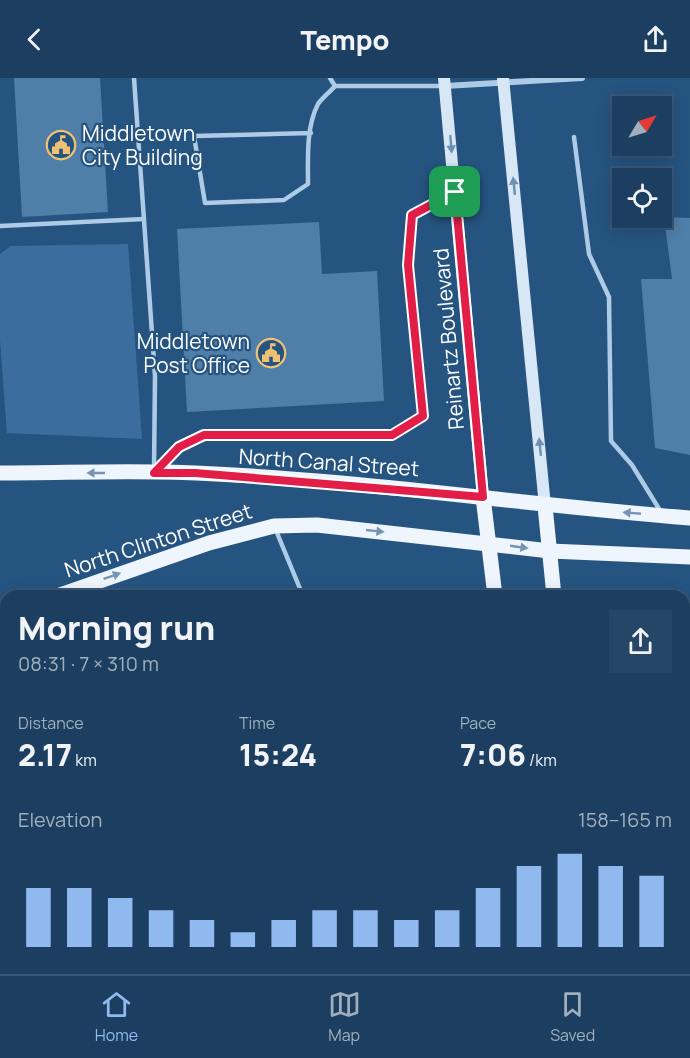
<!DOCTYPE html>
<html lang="en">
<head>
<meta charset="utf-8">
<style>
	body { margin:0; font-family:Manrope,sans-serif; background:#254667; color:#f1f3f6; height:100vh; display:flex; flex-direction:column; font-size:22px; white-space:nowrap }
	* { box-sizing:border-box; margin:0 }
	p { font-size:20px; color:#a0afbd }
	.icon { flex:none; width:33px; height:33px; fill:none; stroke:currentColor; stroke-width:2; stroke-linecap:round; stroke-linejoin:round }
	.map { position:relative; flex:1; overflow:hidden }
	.sheet { position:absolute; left:0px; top:512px; width:690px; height:386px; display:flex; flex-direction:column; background:#1c3f61; border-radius:18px 18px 0 0; box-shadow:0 3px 15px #0003,0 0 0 2px #3a5876 }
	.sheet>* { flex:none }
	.needle { width:39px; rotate:52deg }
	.buttons { position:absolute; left:612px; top:18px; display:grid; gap:12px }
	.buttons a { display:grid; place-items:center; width:60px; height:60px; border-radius:0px; background:#1c3f61; box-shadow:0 3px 15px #0003,0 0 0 2px #3a5876; font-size:30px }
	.pin { position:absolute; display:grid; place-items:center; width:51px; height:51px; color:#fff; margin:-26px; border-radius:12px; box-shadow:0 3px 9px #0006 }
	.round { display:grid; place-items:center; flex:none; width:63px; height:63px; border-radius:0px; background:#254667 }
	.summary { display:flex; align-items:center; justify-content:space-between; height:102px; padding:0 18px }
	h1 { font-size:33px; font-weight:800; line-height:45px }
	.metrics { display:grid; grid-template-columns:repeat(3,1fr); gap:9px; height:102px; padding:6px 18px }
	.metrics div { display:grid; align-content:center }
	.metrics b { font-size:30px; font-weight:800 }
	.metrics small { font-size:16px; font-weight:400 }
	.metrics p { font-size:16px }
	.chart { height:168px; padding:12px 18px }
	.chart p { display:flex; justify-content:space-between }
	.chart svg { width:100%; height:108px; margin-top:6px; stroke:#90b9f0; stroke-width:6 }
	header { display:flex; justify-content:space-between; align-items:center; height:78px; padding:0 18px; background:#1c3f61; font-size:27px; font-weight:800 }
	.tabs { display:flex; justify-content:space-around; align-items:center; height:84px; border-top:2px solid #3a5876; background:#1c3f61; font-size:16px; color:#a0afbd }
	.tabs a { display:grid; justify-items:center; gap:3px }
	.tabs .current { color:#90b9f0 }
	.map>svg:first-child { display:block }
	.green { fill:#3b6e9e }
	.building { fill:#4f7ea9 }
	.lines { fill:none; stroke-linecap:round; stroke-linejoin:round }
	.service { stroke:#aecbe6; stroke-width:4.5 }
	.minor { stroke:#aecbe6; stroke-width:6 }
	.secondary { stroke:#d7e7f6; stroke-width:12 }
	.primary { stroke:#eff5fd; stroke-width:15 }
	.oneway { fill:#6d8fb0 }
	.oneway2 { fill:#7694b3 }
	.route-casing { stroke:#fff; stroke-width:12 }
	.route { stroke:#e11d48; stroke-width:8 }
	.labels { text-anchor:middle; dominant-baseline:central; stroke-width:4.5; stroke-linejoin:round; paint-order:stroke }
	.poi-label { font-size:21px; fill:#fff; stroke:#265481; text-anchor:start }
	.street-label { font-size:21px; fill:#fff; stroke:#265481 }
</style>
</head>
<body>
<header><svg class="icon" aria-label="back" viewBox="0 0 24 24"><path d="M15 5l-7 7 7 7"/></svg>Tempo<svg class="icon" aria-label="share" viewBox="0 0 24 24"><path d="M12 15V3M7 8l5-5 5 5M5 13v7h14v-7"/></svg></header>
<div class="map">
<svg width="690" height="896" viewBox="0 0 690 896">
	<rect width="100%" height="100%" fill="#265481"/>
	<!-- green -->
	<path class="green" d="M128 166 142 361 7 355 0 262V176L11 168Z"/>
	<!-- building -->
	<g class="building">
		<path d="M14 0H100L108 134 22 139Z"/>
		<path d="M664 139 690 140V377L655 370 641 201H672Z"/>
		<path d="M319 144 322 196 377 193 384 323 187 334 177 151Z"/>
	</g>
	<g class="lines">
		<!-- service -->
		<g class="service">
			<path d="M134 0 155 298 154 393"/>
			<path d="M330 0 335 8"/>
			<path d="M335 8H442"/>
			<path d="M311 55 194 58 205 125 284 122 308 106C308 81 306 49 318 26 322 20 330 14 335 8"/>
			<path d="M574 59 589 176 609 219 611 363 632 387 661 434"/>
			<path d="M0 148 144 141"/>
			<path d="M158 391 179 369 204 357H392L423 338 408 187 412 137 454 115"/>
			<path d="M275 450 303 518"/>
			<path d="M432 891 434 896"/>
			<path d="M238 896 252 891"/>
		</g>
		<!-- minor -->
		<g class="minor">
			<path d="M445 8 582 0"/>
			<path d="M0 588 6 604"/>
			<path d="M684 739 690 737"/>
			<path d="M109 891 110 896"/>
		</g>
		<!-- secondary -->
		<g class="secondary">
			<path d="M444 0 483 419"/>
			<path d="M503 0 545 428"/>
		</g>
		<!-- primary -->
		<g class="primary">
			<path d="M0 395C65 395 131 392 196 395 361 402 525 427 690 440"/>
			<path d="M483 419 495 518"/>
			<path d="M545 428 554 518"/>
			<path d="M57 518 209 465 274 448 317 447 550 473 690 479"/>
			<path d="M0 537 6 535"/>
			<path d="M622 891 624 896"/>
			<path d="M680 891 683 896"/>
		</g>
	</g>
	<!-- one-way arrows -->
	<defs><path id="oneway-solid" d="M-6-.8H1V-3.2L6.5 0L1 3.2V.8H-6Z" transform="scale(1.5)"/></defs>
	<g class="oneway">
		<use href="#oneway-solid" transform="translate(451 66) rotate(85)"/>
		<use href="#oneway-solid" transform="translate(514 108) rotate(-96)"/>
		<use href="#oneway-solid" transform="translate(540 369) rotate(-96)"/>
	</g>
	<g class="oneway2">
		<use href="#oneway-solid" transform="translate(96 395) rotate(180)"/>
		<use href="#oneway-solid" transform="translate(632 435) rotate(-175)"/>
		<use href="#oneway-solid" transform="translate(375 453) rotate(6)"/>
		<use href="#oneway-solid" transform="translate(519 469) rotate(8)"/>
		<use href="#oneway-solid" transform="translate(112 498) rotate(-19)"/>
	</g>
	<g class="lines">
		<!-- route casing -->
		<g class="route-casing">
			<path id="route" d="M455 114 483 419 195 395H154L179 369 204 357H392L423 338 408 187 412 137Z"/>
		</g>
		<!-- route -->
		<use href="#route" class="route"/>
	</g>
	<!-- icons -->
	<defs>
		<g id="civic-ring" transform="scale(1.5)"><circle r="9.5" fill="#265481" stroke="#efc273" stroke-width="1.5"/><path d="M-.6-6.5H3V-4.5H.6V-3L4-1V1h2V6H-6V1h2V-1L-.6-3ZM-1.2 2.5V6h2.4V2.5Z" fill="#efc273"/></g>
	</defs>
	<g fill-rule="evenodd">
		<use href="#civic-ring" x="61" y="67"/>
		<use href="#civic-ring" x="271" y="275"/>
	</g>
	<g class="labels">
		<!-- poi labels -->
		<g class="poi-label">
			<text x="82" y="55">Middletown<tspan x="82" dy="24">City Building</tspan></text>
			<text x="250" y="263" text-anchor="end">Middletown<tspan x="250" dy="24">Post Office</tspan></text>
		</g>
		<!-- street labels -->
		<g class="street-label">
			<text transform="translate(448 261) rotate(-95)">Reinartz Boulevard</text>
			<text transform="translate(329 384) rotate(4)">North Canal Street</text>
			<text transform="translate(158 462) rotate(-18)">North Clinton Street</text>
		</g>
	</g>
</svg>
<div class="buttons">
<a><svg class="needle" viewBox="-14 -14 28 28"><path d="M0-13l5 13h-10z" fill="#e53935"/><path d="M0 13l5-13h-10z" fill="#a0afbd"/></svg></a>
<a><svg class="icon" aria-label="locate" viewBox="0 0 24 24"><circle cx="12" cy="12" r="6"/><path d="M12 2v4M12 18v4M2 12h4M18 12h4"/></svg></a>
</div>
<div class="pin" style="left:455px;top:114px;background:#1e9e55"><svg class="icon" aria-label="arrive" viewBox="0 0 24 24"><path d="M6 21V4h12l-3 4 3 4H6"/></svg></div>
<section class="sheet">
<div class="summary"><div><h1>Morning run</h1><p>08:31 · 7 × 310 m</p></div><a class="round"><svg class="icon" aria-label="share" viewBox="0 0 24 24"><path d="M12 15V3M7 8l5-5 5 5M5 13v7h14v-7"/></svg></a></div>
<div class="metrics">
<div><p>Distance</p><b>2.17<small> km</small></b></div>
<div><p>Time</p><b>15:24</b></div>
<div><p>Pace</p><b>7:06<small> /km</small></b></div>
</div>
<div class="chart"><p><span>Elevation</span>158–165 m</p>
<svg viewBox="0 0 160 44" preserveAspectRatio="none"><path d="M5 44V20M15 44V20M25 44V24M35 44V29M45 44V33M55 44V38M65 44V33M75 44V29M85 44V29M95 44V33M105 44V29M115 44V20M125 44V11M135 44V6M145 44V11M155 44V15"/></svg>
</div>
</section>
</div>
<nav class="tabs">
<a class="current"><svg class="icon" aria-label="home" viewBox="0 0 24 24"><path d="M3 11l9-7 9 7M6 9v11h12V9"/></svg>Home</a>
<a><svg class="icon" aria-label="map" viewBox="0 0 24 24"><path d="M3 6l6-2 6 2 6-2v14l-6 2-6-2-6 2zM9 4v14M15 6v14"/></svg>Map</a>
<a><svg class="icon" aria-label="saved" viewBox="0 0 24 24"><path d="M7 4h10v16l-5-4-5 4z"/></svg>Saved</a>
</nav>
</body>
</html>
